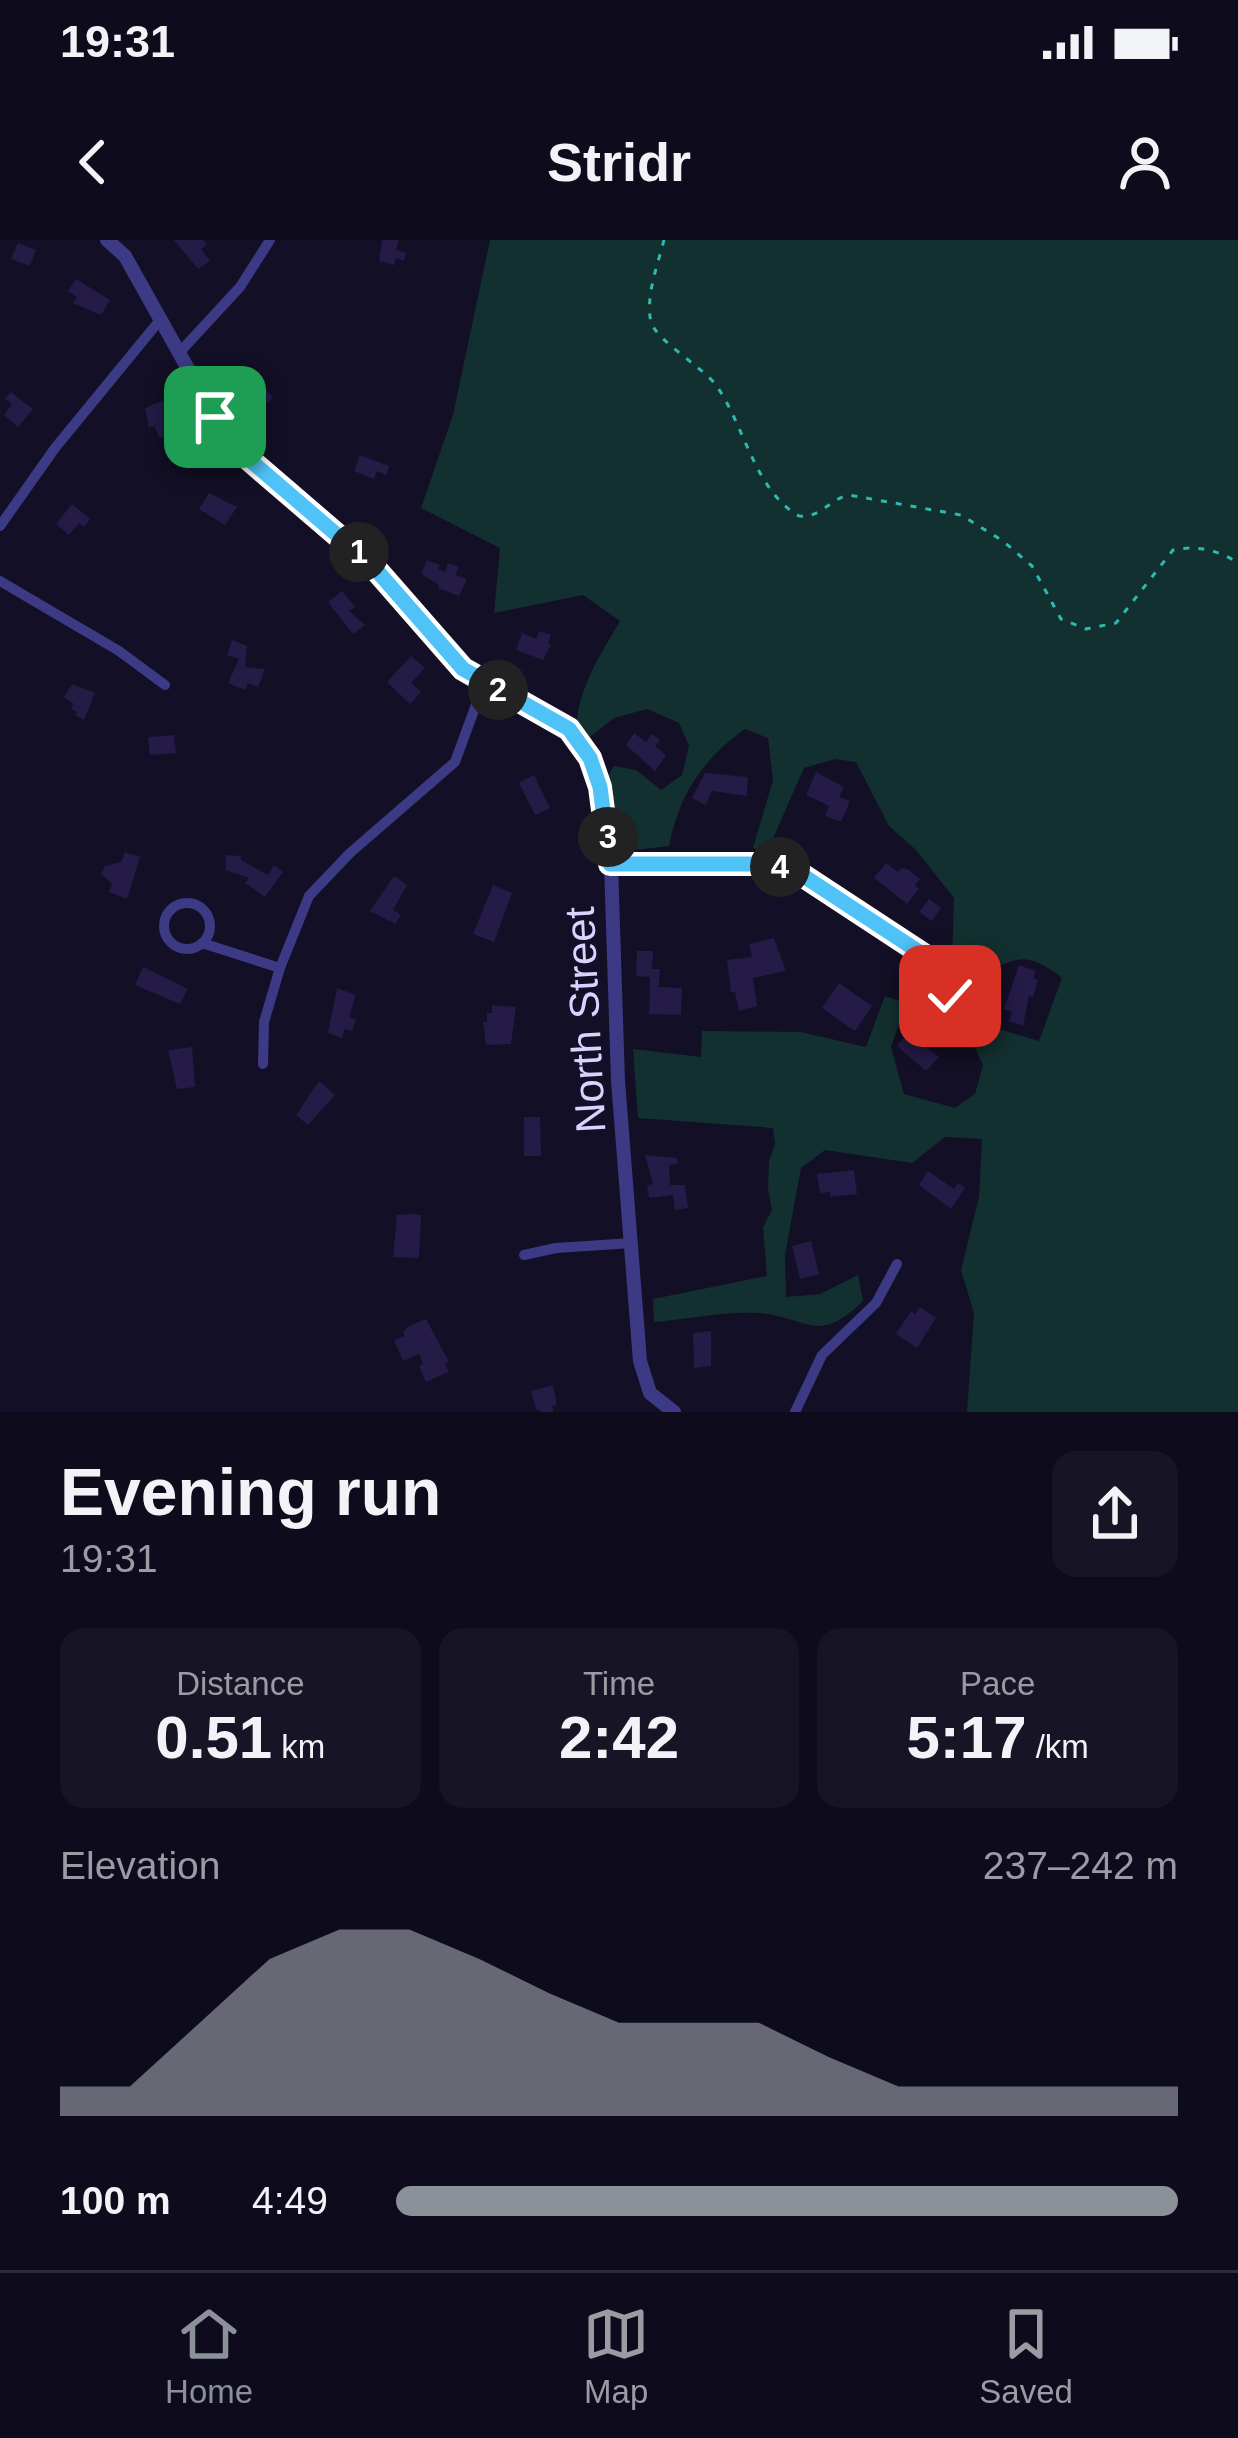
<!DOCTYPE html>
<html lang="en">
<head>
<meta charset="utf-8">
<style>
	body { margin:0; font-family:Helvetica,sans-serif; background:#171425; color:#f1f3f6; height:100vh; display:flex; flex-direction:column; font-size:45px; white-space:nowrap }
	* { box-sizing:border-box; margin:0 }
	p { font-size:39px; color:#9b9ba3 }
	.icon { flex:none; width:66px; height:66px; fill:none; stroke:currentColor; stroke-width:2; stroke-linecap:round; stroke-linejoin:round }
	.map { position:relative; height:1172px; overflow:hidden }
	.side { display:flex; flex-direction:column; background:#0e0b1c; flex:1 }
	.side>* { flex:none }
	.pin { position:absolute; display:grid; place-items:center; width:102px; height:102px; color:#fff; margin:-51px; border-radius:24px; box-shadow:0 6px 18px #0006 }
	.km { position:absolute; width:60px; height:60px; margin:-30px; border-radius:50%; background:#222; color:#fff; font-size:33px; line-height:60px; text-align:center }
	.round { display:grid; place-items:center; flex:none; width:126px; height:126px; border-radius:24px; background:#171425 }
	.summary { display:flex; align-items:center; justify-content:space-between; height:204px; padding:0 60px }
	h1 { font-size:66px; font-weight:800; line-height:90px }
	.figures { display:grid; grid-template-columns:repeat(3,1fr); gap:18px; height:204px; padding:12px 60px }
	.figures div { display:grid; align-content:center; border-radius:24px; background:#171425; text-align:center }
	.figures b { font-size:60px; font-weight:800 }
	.figures small { font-size:33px; font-weight:400 }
	.figures p { font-size:33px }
	.chart { height:336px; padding:24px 60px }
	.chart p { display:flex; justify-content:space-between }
	.chart svg { width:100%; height:216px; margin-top:12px; fill:#8c9099; opacity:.7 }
	ul { padding:0 60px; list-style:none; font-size:39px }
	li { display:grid; grid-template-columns:192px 144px 1fr; align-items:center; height:90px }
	li i { height:30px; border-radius:15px; background:#8c9099 }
	.status { display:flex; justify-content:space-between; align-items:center; height:84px; padding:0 60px; background:#0e0b1c; direction:ltr }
	.status svg { height:33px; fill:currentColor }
	header { display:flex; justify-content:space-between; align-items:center; height:156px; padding:0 60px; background:#0e0b1c; font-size:54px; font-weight:800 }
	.menu { display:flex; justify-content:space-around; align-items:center; height:168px; border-top:3px solid #2e2b3b; background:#0e0b1c; font-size:33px; color:#9b9ba3 }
	.menu a { display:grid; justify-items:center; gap:6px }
	.menu .on { color:#8c9099 }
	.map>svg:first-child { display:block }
	.green { fill:#12302f }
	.building { fill:#241b47 }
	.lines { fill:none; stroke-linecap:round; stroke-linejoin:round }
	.path { stroke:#2fb8b0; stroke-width:3; stroke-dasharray:6 9; stroke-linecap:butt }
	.minor { stroke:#3d3a85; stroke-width:10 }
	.tertiary { stroke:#3d3a85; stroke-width:14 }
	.route-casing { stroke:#fff; stroke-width:24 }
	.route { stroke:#4fc3f7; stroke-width:15 }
	.labels { text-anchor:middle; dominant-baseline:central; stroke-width:9; stroke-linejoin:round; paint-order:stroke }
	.street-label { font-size:42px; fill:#d9d4ff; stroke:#130f26 }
</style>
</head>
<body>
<div class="status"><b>19:31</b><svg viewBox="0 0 49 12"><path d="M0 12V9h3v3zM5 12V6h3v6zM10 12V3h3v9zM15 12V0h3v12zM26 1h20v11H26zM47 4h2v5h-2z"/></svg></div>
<header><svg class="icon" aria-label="back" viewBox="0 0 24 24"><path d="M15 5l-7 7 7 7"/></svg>Stridr<svg class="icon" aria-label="person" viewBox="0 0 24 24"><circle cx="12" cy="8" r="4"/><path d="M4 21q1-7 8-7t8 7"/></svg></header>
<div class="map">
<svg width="1238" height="1172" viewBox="0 0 1238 1172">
	<rect width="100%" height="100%" fill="#130f26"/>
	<!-- green -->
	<path class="green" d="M490 0H1238V1172H967L974 1073 961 1030 979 957 982 899 945 897 912 923 825 910 801 928 785 1015 786 1057 820 1054 858 1035 863 1061C817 1106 808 1077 759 1073 726 1071 688 1079 654 1082L653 1059 767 1036 763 987 772 970 768 948 769 921 775 904 773 888 638 878 633 809 701 817 702 791 801 792 866 807 885 756 906 763 891 807 904 854 955 868 975 854 983 825 966 789 976 782 1039 801 1062 738C1027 711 1017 716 980 736L952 721 954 658 916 610 889 586 856 522 835 519 804 528 767 612 753 608 773 540 768 498 745 489C703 519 679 554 669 606L618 612 605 540 614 526 636 530 661 550 682 535 689 506 679 483 647 469 614 478 590 497 576 489C578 449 600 415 620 381L583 355 494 373 500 308 421 268 453 175Z"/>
	<!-- building -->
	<g class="building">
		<path d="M174 0H203L207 5 201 9 210 21 198 29Z"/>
		<path d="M382 0H399L396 10 406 13 404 21 396 18 394 25 379 21Z"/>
		<path d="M18 3 36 10 30 26 11 19Z"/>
		<path d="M76 39 110 60 101 75 73 63 77 57 68 51Z"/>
		<path d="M252 133 273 158 260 168 242 155 246 152 239 144Z"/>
		<path d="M11 152 33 169 18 187 4 175 12 164 5 159Z"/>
		<path d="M164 160 176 191 160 198 154 186 149 188 145 168Z"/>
		<path d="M360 215 389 226 386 235 377 231 374 239 354 231Z"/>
		<path d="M209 253 237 267 225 285 199 269Z"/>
		<path d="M72 264 90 279 84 287 79 283 69 295 56 284Z"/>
		<path d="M427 320 440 325 438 329 445 332 448 323 459 327 455 335 467 339 459 356 438 348 439 345 421 334Z"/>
		<path d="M342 351 355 367 349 371 365 385 353 394 328 362Z"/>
		<path d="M539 391 551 395 548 404 551 405 543 420 516 410 522 393 536 399Z"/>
		<path d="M232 400 247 406 245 427 265 429 258 447 248 443 245 450 228 443 239 419 227 415Z"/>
		<path d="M411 416 425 428 411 443 421 452 410 464 387 442Z"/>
		<path d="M72 444 95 453 84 480 75 475 77 472 71 469 74 464 64 457Z"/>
		<path d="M634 493 646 502 652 494 660 500 655 506 666 515 655 531 626 505Z"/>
		<path d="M174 495 176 513 150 515 148 497Z"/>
		<path d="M816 532 844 547 839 557 850 561 841 582 825 576 829 566 806 555Z"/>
		<path d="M705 533 748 537 747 556 712 551 706 565 692 558Z"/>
		<path d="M534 535 550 568 535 575 519 543Z"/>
		<path d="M125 612 140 617 127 659 109 652 112 644 101 634 105 626 121 622Z"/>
		<path d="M226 615 241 616V620L268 635 274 625 283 632 265 657 245 643 249 638 225 630Z"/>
		<path d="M886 623 898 632 902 628 909 630 920 639 915 645 919 649 907 664 874 638Z"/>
		<path d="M394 636 407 645 393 670 401 675 395 684 370 671Z"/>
		<path d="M493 645 512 653 494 702 473 694Z"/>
		<path d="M929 659 941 668 932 681 919 672Z"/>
		<path d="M774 698 786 731 753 738 757 766 739 771 735 752H731L727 720 752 717 749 704Z"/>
		<path d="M637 711H653L652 729H660L659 747 682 748 681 775 649 774 650 737 636 736Z"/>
		<path d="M1019 725 1036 731 1033 738 1038 740 1033 757 1029 755 1023 786 1009 781 1012 772 1004 769Z"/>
		<path d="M143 727 188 749 180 764 135 745Z"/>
		<path d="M839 743 872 766 855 791 822 768Z"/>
		<path d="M337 748 356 755 349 777 356 779 352 791 345 789 342 798 328 793Z"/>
		<path d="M492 765 516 767 511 804 486 805 483 782H487V773H492Z"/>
		<path d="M908 793 939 817 926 831 897 806Z"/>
		<path d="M192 807 195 847 177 849 168 810Z"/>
		<path d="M319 841 335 855 308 885 296 875Z"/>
		<path d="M524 877H540L541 916H524Z"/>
		<path d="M645 915 677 918V924L669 925 670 945H685L688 968 675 970 673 955 649 958 647 945 653 944Z"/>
		<path d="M854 930 857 954 830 957V952L820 953 817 934Z"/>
		<path d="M928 931 954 949 958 943 965 948 951 969 919 945Z"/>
		<path d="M412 974 421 975 419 1018 393 1017 397 975Z"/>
		<path d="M811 1001 819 1034 800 1039 792 1006Z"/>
		<path d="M920 1067 936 1078 917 1108 896 1094 911 1071 915 1074Z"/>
		<path d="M426 1079 449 1122 445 1124 449 1132 426 1142 419 1126 423 1124 419 1114 403 1121 394 1100 405 1096 403 1092 409 1086Z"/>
		<path d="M711 1091V1126L694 1128 693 1093Z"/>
		<path d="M553 1145 557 1165 552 1166 554 1172H542L536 1169 531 1151Z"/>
	</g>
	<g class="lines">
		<!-- path -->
		<path class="path" d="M664 0C658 24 645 57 651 82 657 101 701 126 716 145 745 186 754 250 799 276 822 278 829 259 849 255L961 275 1003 301 1032 326 1061 379 1086 389 1116 383 1173 310C1197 305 1218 310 1238 323"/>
		<!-- minor -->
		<g class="minor">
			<path d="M179 113 240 47 270 0"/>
			<path d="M0 286 55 208 160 80"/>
			<path d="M0 341 119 411 165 445"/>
			<path d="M611 624H770L799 633 933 721 950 756"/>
			<circle cx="187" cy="686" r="23"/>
			<path d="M202 703 280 728"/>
			<path d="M263 824 264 782 280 728 309 656 350 613 455 522 484 443"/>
			<path d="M524 1015 556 1008 632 1003"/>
			<path d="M795 1172 822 1115 876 1063 897 1024"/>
		</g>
		<!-- tertiary -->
		<path class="tertiary" d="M107 0 125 16 215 177 243 215 372 325 463 429 554 478 569 489 590 518 600 547 611 624 618 841 640 1121 650 1153 674 1172"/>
	</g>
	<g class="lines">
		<!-- route casing -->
		<g class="route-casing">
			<path id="route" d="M215 177 244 215 372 325 463 429 569 489 590 518 600 547 610 624H770L799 633 933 721 950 756"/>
		</g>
		<!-- route -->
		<use href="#route" class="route"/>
	</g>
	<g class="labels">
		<!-- street labels -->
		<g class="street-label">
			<text transform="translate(585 780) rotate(-93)">North Street</text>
		</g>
	</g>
</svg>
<div class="pin" style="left:215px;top:177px;background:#1e9e55"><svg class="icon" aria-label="arrive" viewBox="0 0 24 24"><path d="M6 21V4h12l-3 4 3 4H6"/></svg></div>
<div class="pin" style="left:950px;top:756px;background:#d93025"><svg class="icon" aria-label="check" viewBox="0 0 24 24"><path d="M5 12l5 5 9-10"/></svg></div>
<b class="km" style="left:359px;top:312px">1</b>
<b class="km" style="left:498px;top:450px">2</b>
<b class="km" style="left:608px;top:597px">3</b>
<b class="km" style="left:780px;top:627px">4</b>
</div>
<section class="side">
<div class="summary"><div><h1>Evening run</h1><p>19:31</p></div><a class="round"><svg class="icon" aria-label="share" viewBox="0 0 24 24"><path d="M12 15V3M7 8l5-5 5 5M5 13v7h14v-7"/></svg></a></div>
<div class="figures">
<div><p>Distance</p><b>0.51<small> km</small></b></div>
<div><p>Time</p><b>2:42</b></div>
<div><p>Pace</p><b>5:17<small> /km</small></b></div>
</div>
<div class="chart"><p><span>Elevation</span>237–242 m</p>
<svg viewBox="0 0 160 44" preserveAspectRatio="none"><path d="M0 44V38L10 38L20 25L30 12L40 6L50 6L60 12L70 19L80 25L90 25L100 25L110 32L120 38L130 38L140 38L150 38L160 38V44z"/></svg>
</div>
<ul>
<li><b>100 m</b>4:49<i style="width:100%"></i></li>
</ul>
</section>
<nav class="menu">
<a class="on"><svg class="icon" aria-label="home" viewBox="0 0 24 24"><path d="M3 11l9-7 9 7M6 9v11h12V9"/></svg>Home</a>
<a><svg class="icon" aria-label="map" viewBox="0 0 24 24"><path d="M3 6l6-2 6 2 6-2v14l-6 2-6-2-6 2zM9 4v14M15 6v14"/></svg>Map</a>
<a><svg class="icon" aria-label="saved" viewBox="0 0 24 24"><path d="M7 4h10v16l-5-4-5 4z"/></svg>Saved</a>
</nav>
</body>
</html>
